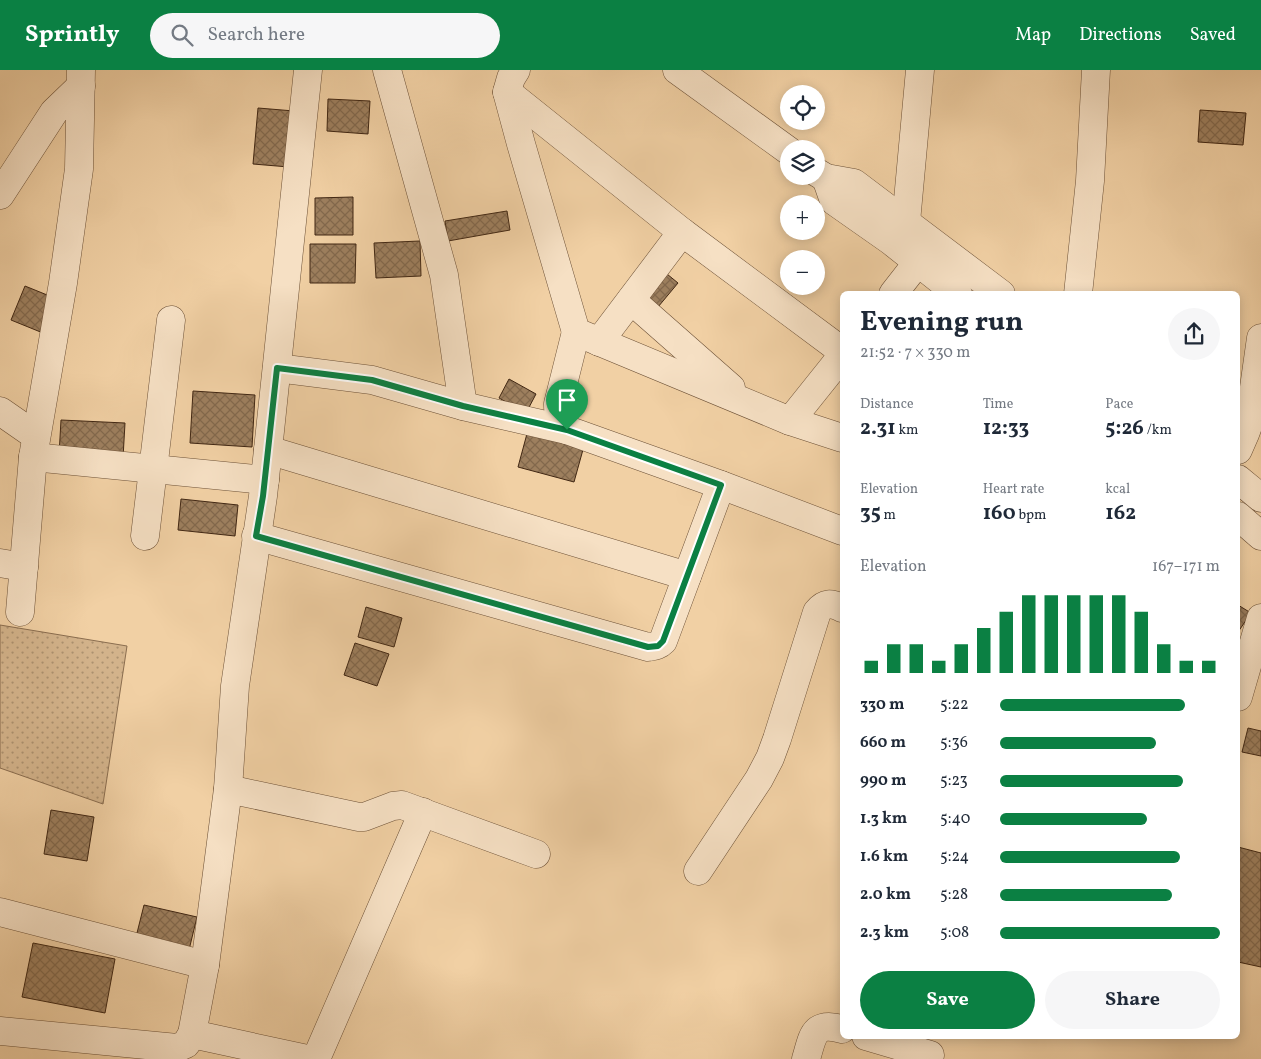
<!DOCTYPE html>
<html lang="en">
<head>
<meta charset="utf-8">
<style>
	body { margin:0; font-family:Vollkorn,serif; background:#f6f6f7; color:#1f2937; height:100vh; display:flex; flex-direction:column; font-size:19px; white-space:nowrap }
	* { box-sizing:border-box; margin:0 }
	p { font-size:16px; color:#747a83 }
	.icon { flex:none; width:28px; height:28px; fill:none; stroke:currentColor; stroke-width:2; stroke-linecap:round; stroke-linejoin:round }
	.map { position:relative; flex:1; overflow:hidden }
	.sheet { position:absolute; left:840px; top:221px; width:400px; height:748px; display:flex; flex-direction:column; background:#fff; border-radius:8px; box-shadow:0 2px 12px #0003 }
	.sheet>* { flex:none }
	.fabs { position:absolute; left:780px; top:15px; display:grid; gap:10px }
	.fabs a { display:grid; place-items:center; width:45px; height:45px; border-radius:50%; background:#fff; box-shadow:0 2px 12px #0003; font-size:25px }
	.pin { position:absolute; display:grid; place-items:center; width:42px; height:42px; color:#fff; margin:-51px -21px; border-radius:50% 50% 50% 0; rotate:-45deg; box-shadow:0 0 5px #0007 }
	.pin .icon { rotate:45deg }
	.round { display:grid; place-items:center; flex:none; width:52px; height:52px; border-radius:26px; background:#f6f6f7 }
	.overview { display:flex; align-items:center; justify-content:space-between; height:85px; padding:0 20px }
	h1 { font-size:28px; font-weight:700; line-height:38px }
	.figures { display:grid; grid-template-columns:repeat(3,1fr); gap:8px; height:85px; padding:5px 20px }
	.figures div { display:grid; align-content:center }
	.figures b { font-size:21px; font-weight:700 }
	.figures small { font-size:14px; font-weight:400 }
	.figures p { font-size:14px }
	.chart { height:140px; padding:10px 20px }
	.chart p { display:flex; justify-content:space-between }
	.chart svg { width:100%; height:90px; margin-top:5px; stroke:#0b8043; stroke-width:6 }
	.cta { display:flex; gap:10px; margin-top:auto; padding:10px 20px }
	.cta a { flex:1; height:58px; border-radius:30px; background:#0b8043; color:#fff; font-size:20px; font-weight:700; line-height:58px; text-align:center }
	.cta a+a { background:#f6f6f7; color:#1f2937 }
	ul { padding:0 20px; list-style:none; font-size:16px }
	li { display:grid; grid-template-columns:80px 60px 1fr; align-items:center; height:38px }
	li i { height:12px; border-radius:6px; background:#0b8043 }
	header { display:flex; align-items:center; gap:30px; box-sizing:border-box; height:70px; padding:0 25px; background:#0b8043; color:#fff }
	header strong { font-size:24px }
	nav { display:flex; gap:28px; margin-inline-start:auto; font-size:18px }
	.search { width:350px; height:45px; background:#f6f6f7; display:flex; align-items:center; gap:12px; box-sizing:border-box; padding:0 18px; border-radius:28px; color:#747a83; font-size:19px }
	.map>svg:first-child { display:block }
	.grass { fill:url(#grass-dots); stroke:#8a6d4f }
	.building { fill:url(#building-cross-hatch); stroke:#412713 }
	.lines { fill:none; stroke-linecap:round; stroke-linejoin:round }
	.minor-casing { stroke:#6d5137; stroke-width:29 }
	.minor { stroke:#f6e0c4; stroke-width:28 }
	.route-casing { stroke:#fff; stroke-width:10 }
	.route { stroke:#0b8043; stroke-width:6 }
</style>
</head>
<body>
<header>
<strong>Sprintly</strong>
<div class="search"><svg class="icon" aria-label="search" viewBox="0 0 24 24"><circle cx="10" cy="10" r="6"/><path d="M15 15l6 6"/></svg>Search here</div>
<nav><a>Map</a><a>Directions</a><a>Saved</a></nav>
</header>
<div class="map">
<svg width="1261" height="989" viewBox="0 0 1261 989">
	<defs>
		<pattern id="grass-dots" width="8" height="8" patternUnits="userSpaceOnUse" patternTransform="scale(1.25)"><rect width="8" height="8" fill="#d3b38b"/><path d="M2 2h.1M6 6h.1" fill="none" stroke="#ad9270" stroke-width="1.8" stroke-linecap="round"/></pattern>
		<pattern id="building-cross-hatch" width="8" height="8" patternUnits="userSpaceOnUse" patternTransform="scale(1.25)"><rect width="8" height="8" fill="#9d7f5e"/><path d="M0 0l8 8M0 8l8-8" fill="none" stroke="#82684c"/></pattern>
	</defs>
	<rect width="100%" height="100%" fill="#f1d0a4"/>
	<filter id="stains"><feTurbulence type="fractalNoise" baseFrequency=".004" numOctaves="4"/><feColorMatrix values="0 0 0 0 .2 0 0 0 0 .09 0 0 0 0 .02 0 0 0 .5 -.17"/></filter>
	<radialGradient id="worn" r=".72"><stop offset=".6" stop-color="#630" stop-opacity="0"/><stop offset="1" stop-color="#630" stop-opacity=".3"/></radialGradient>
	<!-- grass -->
	<path class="grass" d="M0 555 127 576 103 734 0 698Z"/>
	<!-- building -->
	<g class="building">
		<path d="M328 29 370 31 368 64 327 61Z"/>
		<path d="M258 38 294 41 289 97 253 94Z"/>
		<path d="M1200 40 1246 43 1243 75 1198 72Z"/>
		<path d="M353 127V165H315V128Z"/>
		<path d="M507 141 510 160 448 171 445 151Z"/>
		<path d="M420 171 421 206 376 208 374 173Z"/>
		<path d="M310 174H356L355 213H310Z"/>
		<path d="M667 204 678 213 653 243 642 233Z"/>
		<path d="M25 216 57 229 43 263 11 250Z"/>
		<path d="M509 309 536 324 526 343 499 328Z"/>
		<path d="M193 321 255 325 252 377 190 373Z"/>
		<path d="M61 350 125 353 123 388 59 385Z"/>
		<path d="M528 360 584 376 574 412 518 397Z"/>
		<path d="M181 429 238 435 235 466 178 460Z"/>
		<path d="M1238 535 1251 543 1238 562Z"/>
		<path d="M366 537 402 548 394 577 358 567Z"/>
		<path d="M355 573 389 584 377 616 344 605Z"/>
		<path d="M1248 658 1261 661V686L1242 682Z"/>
		<path d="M51 740 94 747 87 791 44 784Z"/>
		<path d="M1238 777 1261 783V897L1238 892Z"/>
		<path d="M144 835 197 847 188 884 135 871Z"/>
		<path d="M33 873 115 889 105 943 22 927Z"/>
	</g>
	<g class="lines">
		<!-- minor casing -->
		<g class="minor-casing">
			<g id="minor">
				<path d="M387 0 444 205 463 336"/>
				<path d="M516 0 511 8 507 22 521 74 576 262 790 351 842 368"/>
				<path d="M677 0 789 81"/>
				<path d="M507 22 682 162 842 281"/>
				<path d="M816 102 826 108 854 113 1001 224"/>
				<path d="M826 108 834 131 891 171 958 224"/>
				<path d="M0 125 54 42 81 16"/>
				<path d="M896 164 906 152 920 0"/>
				<path d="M893 224 918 192"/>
				<path d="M1078 224 1090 111 1096 0"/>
				<path d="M631 230 731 318"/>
				<path d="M576 262 558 334C558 345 560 351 567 360L721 415 842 461"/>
				<path d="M599 272 682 162"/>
				<path d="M277 298 372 310 463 336 567 360"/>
				<path d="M0 341 36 366"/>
				<path d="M790 351 842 286"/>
				<path d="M268 380 687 506"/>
				<path d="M1238 380 1245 364 1249 353 1261 268"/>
				<path d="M33 387 265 410"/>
				<path d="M1238 409 1261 428"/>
				<path d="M1238 446 1261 466"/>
				<path d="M145 466 171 250"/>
				<path d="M256 466 648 577C655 576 658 576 663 571L721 415"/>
				<path d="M0 493 24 497"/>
				<path d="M20 542 33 387 63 213 79 99 81 0"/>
				<path d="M1238 627 1261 548"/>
				<path d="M228 719 359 747H364L393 736 402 735 536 784"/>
				<path d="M698 801 759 709 770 688 777 669 817 542C825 532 831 533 842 538"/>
				<path d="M0 842 205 895"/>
				<path d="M0 961 177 978 186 974 192 964 205 895 228 719 235 616 263 426 268 380 308 0"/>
				<path d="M192 964 307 989"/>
				<path d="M866 966 930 985"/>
				<path d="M316 989 423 742"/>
				<path d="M806 989C813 966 813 951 842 959"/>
			</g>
		</g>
		<!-- minor -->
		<use href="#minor" class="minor"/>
	</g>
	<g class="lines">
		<!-- route casing -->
		<g class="route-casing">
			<path id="route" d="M277 298 372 310 463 336 567 360 721 415 663 571 658 576 648 577 256 466 263 426Z"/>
		</g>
		<!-- route -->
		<use href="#route" class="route"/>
	</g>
	<rect width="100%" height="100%" filter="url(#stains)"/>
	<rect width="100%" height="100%" fill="url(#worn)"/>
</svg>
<div class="fabs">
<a><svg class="icon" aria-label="locate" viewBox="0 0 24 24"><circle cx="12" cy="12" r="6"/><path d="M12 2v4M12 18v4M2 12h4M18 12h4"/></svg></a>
<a><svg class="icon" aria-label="layers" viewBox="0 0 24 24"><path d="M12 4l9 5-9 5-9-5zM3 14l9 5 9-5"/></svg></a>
<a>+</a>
<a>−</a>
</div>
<div class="pin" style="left:567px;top:360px;background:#1e9e55"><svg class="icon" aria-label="arrive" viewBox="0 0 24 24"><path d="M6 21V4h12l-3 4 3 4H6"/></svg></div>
<section class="sheet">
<div class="overview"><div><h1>Evening run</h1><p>21:52 · 7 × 330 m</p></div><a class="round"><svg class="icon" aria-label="share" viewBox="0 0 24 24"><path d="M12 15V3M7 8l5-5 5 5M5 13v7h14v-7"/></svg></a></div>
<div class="figures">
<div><p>Distance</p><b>2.31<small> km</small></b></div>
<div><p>Time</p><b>12:33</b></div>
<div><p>Pace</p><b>5:26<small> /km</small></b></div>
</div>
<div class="figures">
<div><p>Elevation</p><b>35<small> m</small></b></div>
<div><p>Heart rate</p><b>160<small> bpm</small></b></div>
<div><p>kcal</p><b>162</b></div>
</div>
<div class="chart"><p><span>Elevation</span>167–171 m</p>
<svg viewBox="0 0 160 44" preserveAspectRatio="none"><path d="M5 44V38M15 44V30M25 44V30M35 44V38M45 44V30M55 44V22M65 44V14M75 44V6M85 44V6M95 44V6M105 44V6M115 44V6M125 44V14M135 44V30M145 44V38M155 44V38"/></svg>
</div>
<ul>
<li><b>330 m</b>5:22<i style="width:84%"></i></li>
<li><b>660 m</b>5:36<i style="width:71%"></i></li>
<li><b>990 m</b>5:23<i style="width:83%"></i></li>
<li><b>1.3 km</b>5:40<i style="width:67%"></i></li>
<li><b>1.6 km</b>5:24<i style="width:82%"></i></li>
<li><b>2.0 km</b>5:28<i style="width:78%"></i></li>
<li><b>2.3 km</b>5:08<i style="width:100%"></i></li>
</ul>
<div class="cta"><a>Save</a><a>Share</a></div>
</section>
</div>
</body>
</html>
